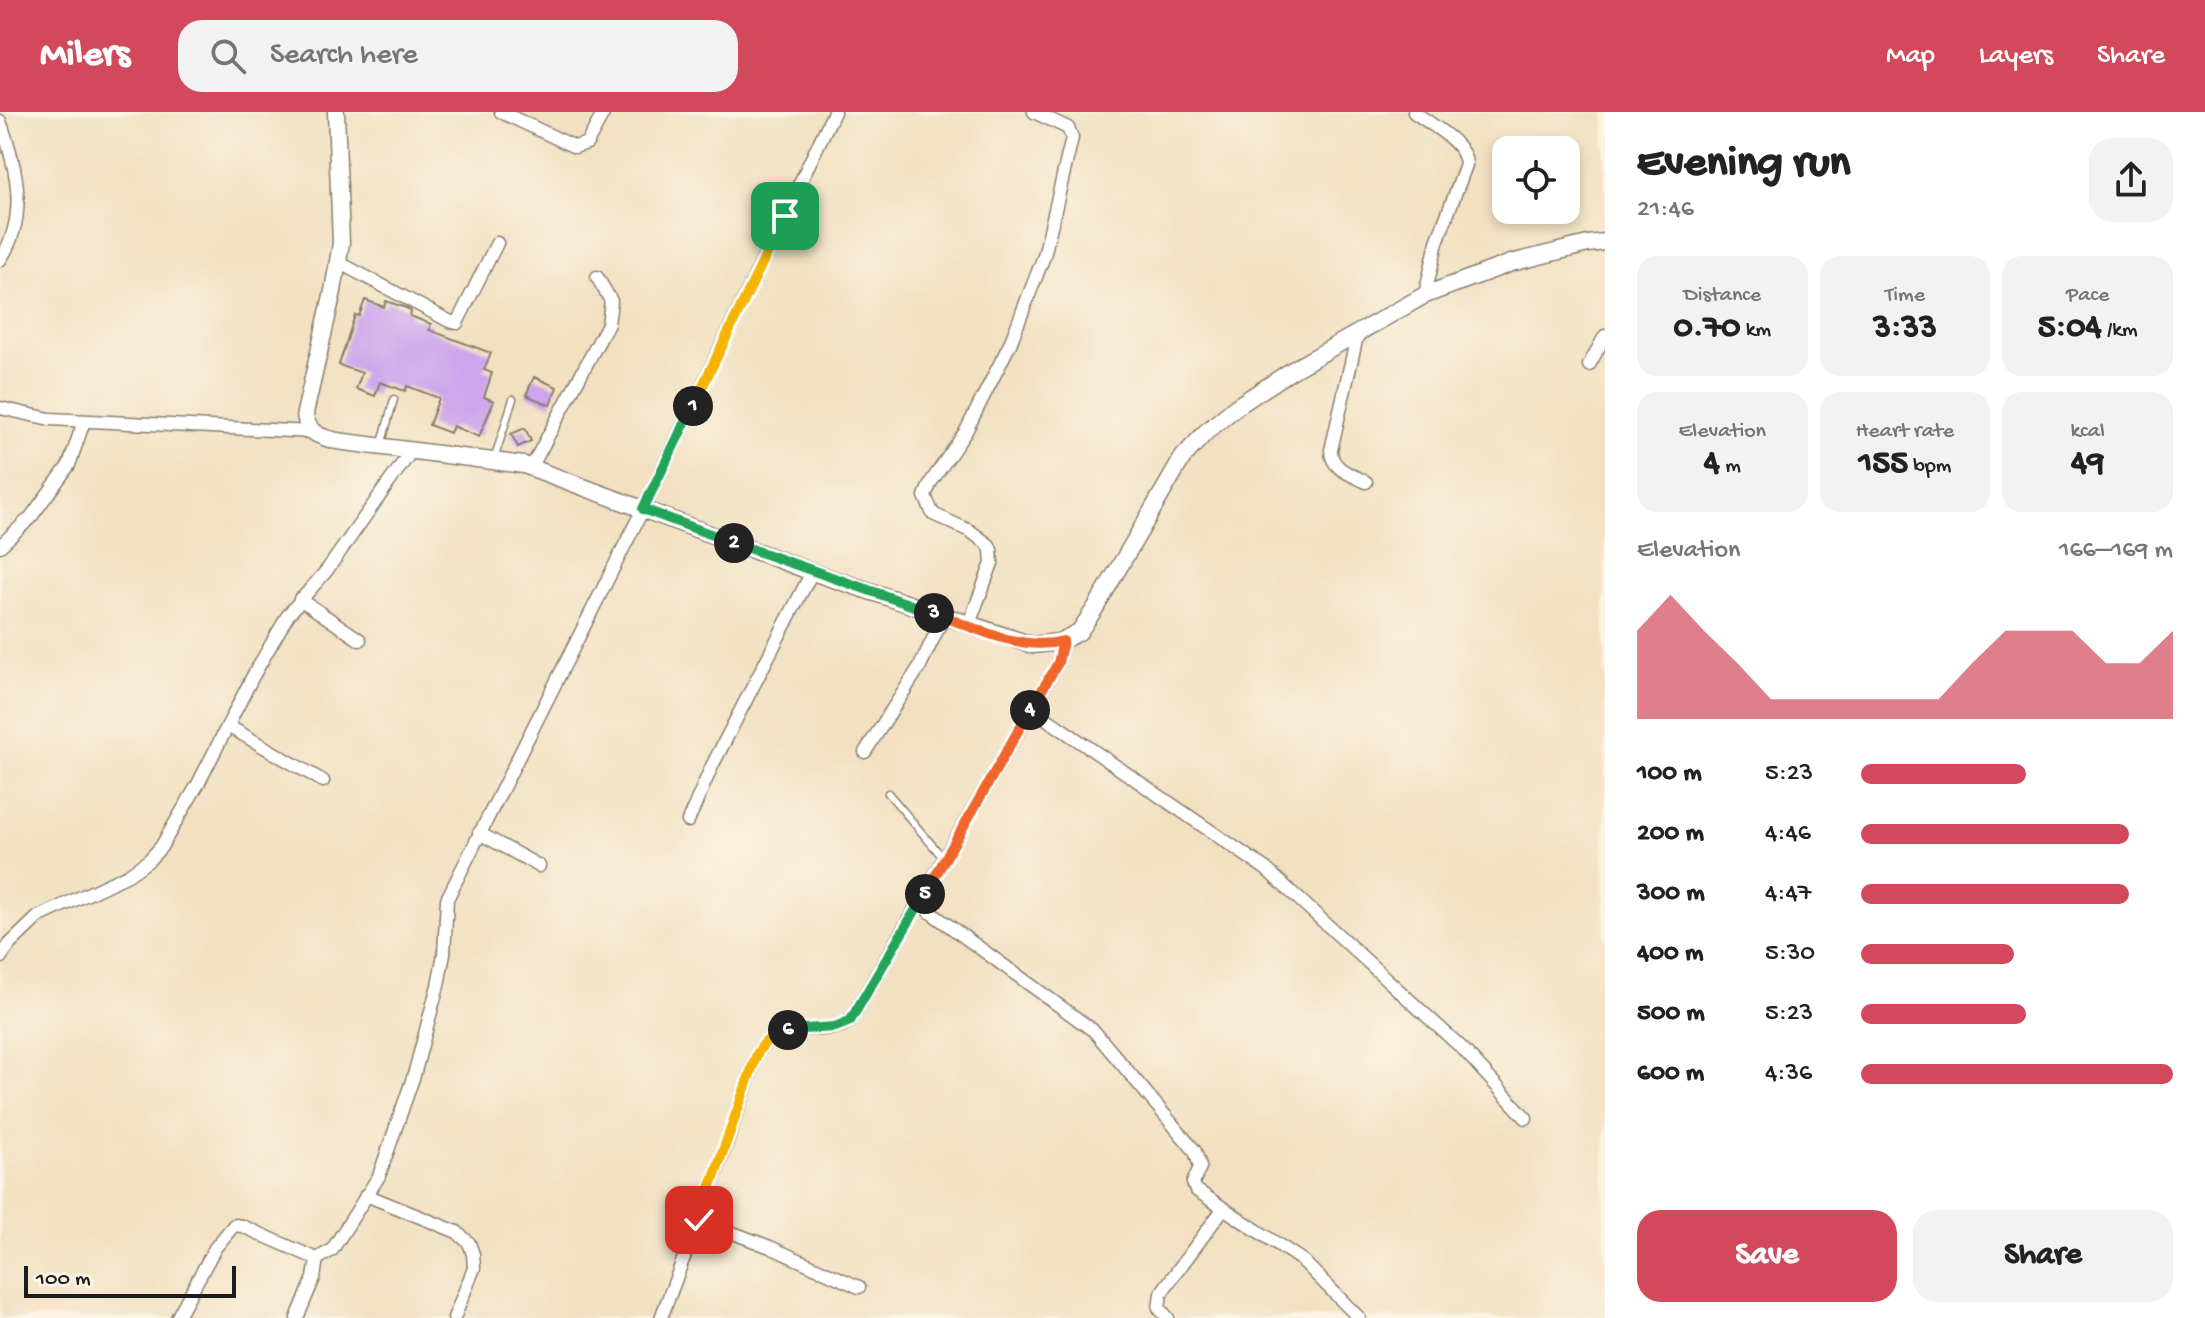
<!DOCTYPE html>
<html lang="en">
<head>
<meta charset="utf-8">
<style>
	body { margin:0; font-family:"Gochi Hand",sans-serif; background:#f2f2f2; color:#222; height:100vh; display:flex; flex-direction:column; font-size:30px; white-space:nowrap }
	* { box-sizing:border-box; margin:0 }
	p { font-size:26px; color:#767676 }
	.icon { flex:none; width:44px; height:44px; fill:none; stroke:currentColor; stroke-width:2; stroke-linecap:round; stroke-linejoin:round }
	.map { position:relative; flex:1; overflow:hidden }
	.panel { display:flex; flex-direction:column; background:#fff; width:600px }
	.panel>* { flex:none }
	.buttons { position:absolute; left:1492px; top:24px; display:grid; gap:16px }
	.buttons a { display:grid; place-items:center; width:88px; height:88px; border-radius:16px; background:#fff; box-shadow:0 4px 12px #0003; font-size:40px }
	.scale { position:absolute; left:24px; bottom:20px; width:212px; box-sizing:border-box; padding-left:8px; border:4px solid #1c1c1c; border-top:0; font-size:22px; line-height:28px; white-space:nowrap; color:#1c1c1c; -webkit-text-stroke:6px #fcf5e5; paint-order:stroke }
	.pin { position:absolute; display:grid; place-items:center; width:68px; height:68px; color:#fff; margin:-34px; border-radius:16px; box-shadow:0 4px 12px #0006 }
	.km { position:absolute; width:40px; height:40px; margin:-20px; border-radius:50%; background:#222; color:#fff; font-size:22px; line-height:40px; text-align:center }
	.round { display:grid; place-items:center; flex:none; width:84px; height:84px; border-radius:24px; background:#f2f2f2 }
	.headline { display:flex; align-items:center; justify-content:space-between; height:136px; padding:0 32px }
	h1 { font-size:44px; font-weight:700; line-height:60px }
	.stats { display:grid; grid-template-columns:repeat(3,1fr); gap:12px; height:136px; padding:8px 32px }
	.stats div { display:grid; align-content:center; border-radius:20px; background:#f2f2f2; text-align:center }
	.stats b { font-size:34px; font-weight:700 }
	.stats small { font-size:22px; font-weight:400 }
	.stats p { font-size:22px }
	.chart { height:224px; padding:16px 32px }
	.chart p { display:flex; justify-content:space-between }
	.chart svg { width:100%; height:144px; margin-top:8px; fill:#d1495b; opacity:.7 }
	.button { display:flex; gap:16px; margin-top:auto; padding:16px 32px }
	.button a { flex:1; height:92px; border-radius:24px; background:#d1495b; color:#fff; font-size:32px; font-weight:700; line-height:92px; text-align:center }
	.button a+a { background:#f2f2f2; color:#222 }
	ul { padding:0 32px; list-style:none; font-size:26px }
	li { display:grid; grid-template-columns:128px 96px 1fr; align-items:center; height:60px }
	li i { height:20px; border-radius:10px; background:#d1495b }
	header { display:flex; align-items:center; gap:48px; box-sizing:border-box; height:112px; padding:0 40px; background:#d1495b; color:#fff }
	header strong { font-size:38px }
	nav { display:flex; gap:44px; margin-inline-start:auto; font-size:28px }
	.search { width:560px; height:72px; background:#f2f2f2; display:flex; align-items:center; gap:20px; box-sizing:border-box; padding:0 28px; border-radius:24px; color:#767676; font-size:30px }
	main { display:flex; flex:1; min-height:0 }
	.map>svg:first-child { display:block }
	.building { fill:#cea5ec }
	.lines { fill:none; stroke-linecap:round; stroke-linejoin:round }
	.service-casing { stroke:#877e6e; stroke-width:9 }
	.minor-casing { stroke:#877e6e; stroke-width:15 }
	.tertiary-casing { stroke:#877e6e; stroke-width:19 }
	.service { stroke:#fff; stroke-width:6 }
	.minor { stroke:#fff; stroke-width:12 }
	.tertiary { stroke:#fff; stroke-width:16 }
	.split-1-casing { stroke:#fff; stroke-width:16 }
	.split-2-casing { stroke:#fff; stroke-width:16 }
	.split-3-casing { stroke:#fff; stroke-width:16 }
	.split-4-casing { stroke:#fff; stroke-width:16 }
	.split-5-casing { stroke:#fff; stroke-width:16 }
	.split-6-casing { stroke:#fff; stroke-width:16 }
	.split-7-casing { stroke:#fff; stroke-width:16 }
	.split-1 { stroke:#f5b400; stroke-width:10 }
	.split-2 { stroke:#22a559; stroke-width:10 }
	.split-3 { stroke:#22a559; stroke-width:10 }
	.split-4 { stroke:#f0652b; stroke-width:10 }
	.split-5 { stroke:#f0652b; stroke-width:10 }
	.split-6 { stroke:#22a559; stroke-width:10 }
	.split-7 { stroke:#f5b400; stroke-width:10 }
</style>
</head>
<body>
<header>
<strong>Milers</strong>
<div class="search"><svg class="icon" aria-label="search" viewBox="0 0 24 24"><circle cx="10" cy="10" r="6"/><path d="M15 15l6 6"/></svg>Search here</div>
<nav><a>Map</a><a>Layers</a><a>Share</a></nav>
</header>
<main>
<div class="map">
<svg width="1605" height="1206" viewBox="0 0 1605 1206">
	<rect width="100%" height="100%" fill="#fcf5e5"/>
	<filter id="ink" filterUnits="userSpaceOnUse"><feTurbulence type="fractalNoise" baseFrequency=".0125" numOctaves="2"/><feDisplacementMap in="SourceGraphic" scale="16" xChannelSelector="R" yChannelSelector="G"/><feConvolveMatrix kernelMatrix="1 2 1 2 8 2 1 2 1" color-interpolation-filters="sRGB"/></filter>
	<filter id="wash" filterUnits="userSpaceOnUse"><feTurbulence type="fractalNoise" baseFrequency=".006" numOctaves="4" result="noise"/><feDisplacementMap in="SourceGraphic" scale="32" xChannelSelector="R" yChannelSelector="G"/><feGaussianBlur stdDeviation="1.8" result="paint"/><feColorMatrix in="noise" values="0 0 0 0 0 0 0 0 0 0 0 0 0 0 0 0 0 1.4 0 .05"/><feComposite in="paint" operator="in"/></filter>
	<g filter="url(#wash)">
		<rect width="100%" height="100%" fill="#f2e0c1"/>
		<g id="blocks">
			<!-- building -->
			<g class="building">
				<path d="M365 188 384 195 386 189 406 196 411 199 410 204 431 212 429 218 491 241 484 258 492 261 484 285 494 289 479 325 453 314 450 321 429 313 439 286 407 274 405 279 380 270 375 284 356 277 362 261 339 253 355 203 359 204Z"/>
				<path d="M534 265 557 275 550 293 526 283Z"/>
				<path d="M525 316 531 329 518 335 511 322Z"/>
			</g>
		</g>
	</g>
	<g filter="url(#ink)">
		<use href="#blocks" fill-opacity="0" stroke="#877e6e" stroke-width="2"/>
		<g class="lines">
			<!-- service casing -->
			<g class="service-casing">
				<g id="service">
					<path d="M381 334 394 287"/>
					<path d="M494 348 513 287"/>
					<path d="M888 681 945 748"/>
				</g>
			</g>
			<!-- minor casing -->
			<g class="minor-casing">
				<g id="minor">
					<path d="M501 0 575 35 587 31 604 0"/>
					<path d="M1414 0C1431 13 1466 30 1466 53L1437 130 1425 183"/>
					<path d="M0 9C17 55 29 105 0 148"/>
					<path d="M338 150 449 209 457 211 497 131"/>
					<path d="M1358 220 1331 338C1331 357 1350 362 1366 370"/>
					<path d="M1589 253 1605 224"/>
					<path d="M0 296 50 307 312 320"/>
					<path d="M531 356 608 212 611 189 597 165"/>
					<path d="M0 434 31 405 69 353 84 309"/>
					<path d="M300 487 360 528"/>
					<path d="M969 512 992 451 991 438 989 433 970 419 933 402 925 384 931 370 966 319 1010 232 1044 144 1072 26 1068 16 1034 0"/>
					<path d="M1031 596 1266 757 1463 937 1526 1006"/>
					<path d="M228 614 323 669"/>
					<path d="M865 640 920 554 944 504"/>
					<path d="M688 709 712 654 812 460"/>
					<path d="M479 721 539 754"/>
					<path d="M919 792 1094 919 1195 1039 1200 1055 1193 1071 1196 1078 1303 1149 1359 1206"/>
					<path d="M0 846 10 832 38 805 128 763 149 748 161 735 198 672 253 564 288 503 327 458 412 338"/>
					<path d="M366 1083 457 1120 469 1131 473 1142 474 1156 454 1206"/>
					<path d="M699 1108 770 1135 859 1175"/>
					<path d="M177 1206 215 1136 234 1113 242 1114 317 1147 332 1138 379 1064 414 963 438 873 444 842 447 787 643 397 834 0"/>
					<path d="M297 1206 314 1166 317 1147"/>
					<path d="M661 1206 723 1042 757 942C784 898 819 930 850 909L1058 551 1063 529"/>
					<path d="M1168 1206 1159 1196 1161 1181 1223 1097"/>
				</g>
			</g>
			<!-- tertiary casing -->
			<g class="tertiary-casing">
				<path id="tertiary" d="M336 0 341 131 333 179 305 301C306 321 320 325 337 329L524 353 812 460 1032 533 1059 530 1079 520 1096 495 1183 345 1206 320 1236 295 1294 257 1425 183 1511 151 1588 132 1605 130"/>
			</g>
			<!-- service -->
			<use href="#service" class="service"/>
			<!-- minor -->
			<use href="#minor" class="minor"/>
			<!-- tertiary -->
			<use href="#tertiary" class="tertiary"/>
		</g>
	</g>
	<g class="lines" filter="url(#ink)">
		<!-- split-1 casing -->
		<g class="split-1-casing">
			<path id="split-1" d="M693 294 785 104"/>
		</g>
		<!-- split-2 casing -->
		<g class="split-2-casing">
			<path id="split-2" d="M693 294 643 397 734 431"/>
		</g>
		<!-- split-3 casing -->
		<g class="split-3-casing">
			<path id="split-3" d="M734 431 934 501"/>
		</g>
		<!-- split-4 casing -->
		<g class="split-4-casing">
			<path id="split-4" d="M934 501C974 515 1020 540 1063 529L1058 551 1030 598"/>
		</g>
		<!-- split-5 casing -->
		<g class="split-5-casing">
			<path id="split-5" d="M925 782 1030 598"/>
		</g>
		<!-- split-6 casing -->
		<g class="split-6-casing">
			<path id="split-6" d="M788 918 835 915 850 909 925 782"/>
		</g>
		<!-- split-7 casing -->
		<g class="split-7-casing">
			<path id="split-7" d="M699 1108 757 942C765 928 772 923 788 918"/>
		</g>
		<!-- split-1 -->
		<use href="#split-1" class="split-1"/>
		<!-- split-2 -->
		<use href="#split-2" class="split-2"/>
		<!-- split-3 -->
		<use href="#split-3" class="split-3"/>
		<!-- split-4 -->
		<use href="#split-4" class="split-4"/>
		<!-- split-5 -->
		<use href="#split-5" class="split-5"/>
		<!-- split-6 -->
		<use href="#split-6" class="split-6"/>
		<!-- split-7 -->
		<use href="#split-7" class="split-7"/>
	</g>
</svg>
<div class="buttons">
<a><svg class="icon" aria-label="locate" viewBox="0 0 24 24"><circle cx="12" cy="12" r="6"/><path d="M12 2v4M12 18v4M2 12h4M18 12h4"/></svg></a>
</div>
<div class="scale">100 m</div>
<div class="pin" style="left:785px;top:104px;background:#1e9e55"><svg class="icon" aria-label="arrive" viewBox="0 0 24 24"><path d="M6 21V4h12l-3 4 3 4H6"/></svg></div>
<div class="pin" style="left:699px;top:1108px;background:#d93025"><svg class="icon" aria-label="check" viewBox="0 0 24 24"><path d="M5 12l5 5 9-10"/></svg></div>
<b class="km" style="left:693px;top:294px">1</b>
<b class="km" style="left:734px;top:431px">2</b>
<b class="km" style="left:934px;top:501px">3</b>
<b class="km" style="left:1030px;top:598px">4</b>
<b class="km" style="left:925px;top:782px">5</b>
<b class="km" style="left:788px;top:918px">6</b>
</div>
<section class="panel">
<div class="headline"><div><h1>Evening run</h1><p>21:46</p></div><a class="round"><svg class="icon" aria-label="share" viewBox="0 0 24 24"><path d="M12 15V3M7 8l5-5 5 5M5 13v7h14v-7"/></svg></a></div>
<div class="stats">
<div><p>Distance</p><b>0.70<small> km</small></b></div>
<div><p>Time</p><b>3:33</b></div>
<div><p>Pace</p><b>5:04<small> /km</small></b></div>
</div>
<div class="stats">
<div><p>Elevation</p><b>4<small> m</small></b></div>
<div><p>Heart rate</p><b>155<small> bpm</small></b></div>
<div><p>kcal</p><b>49</b></div>
</div>
<div class="chart"><p><span>Elevation</span>166–169 m</p>
<svg viewBox="0 0 160 44" preserveAspectRatio="none"><path d="M0 44V17L10 6L20 17L30 27L40 38L50 38L60 38L70 38L80 38L90 38L100 27L110 17L120 17L130 17L140 27L150 27L160 17V44z"/></svg>
</div>
<ul>
<li><b>100 m</b>5:23<i style="width:53%"></i></li>
<li><b>200 m</b>4:46<i style="width:86%"></i></li>
<li><b>300 m</b>4:47<i style="width:86%"></i></li>
<li><b>400 m</b>5:30<i style="width:49%"></i></li>
<li><b>500 m</b>5:23<i style="width:53%"></i></li>
<li><b>600 m</b>4:36<i style="width:100%"></i></li>
</ul>
<div class="button"><a>Save</a><a>Share</a></div>
</section>
</main>
</body>
</html>
